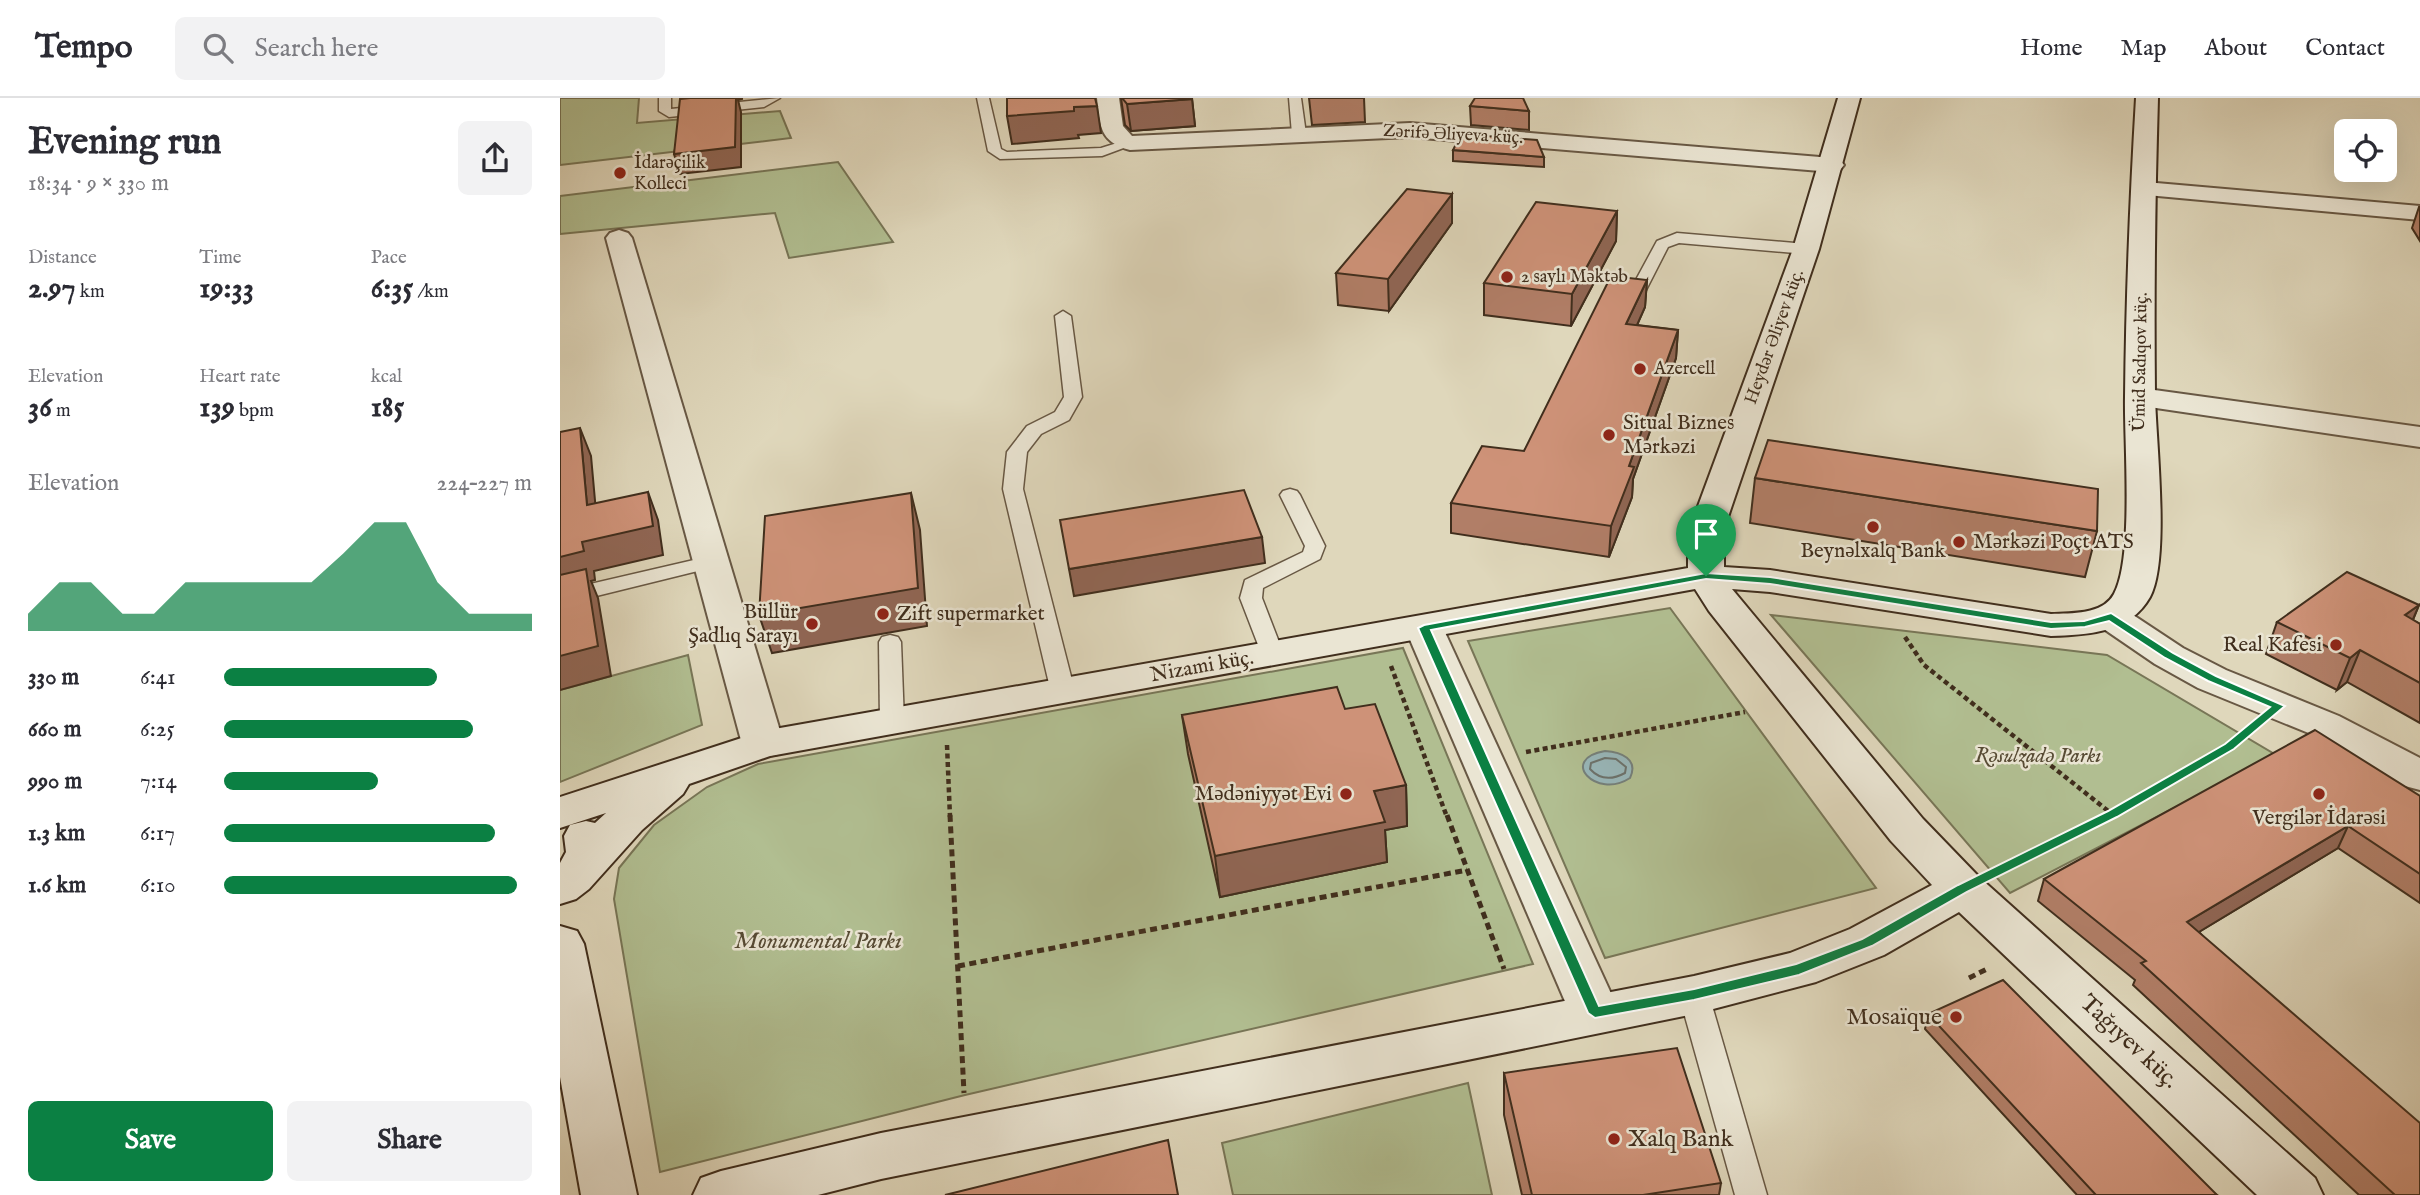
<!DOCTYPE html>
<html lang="en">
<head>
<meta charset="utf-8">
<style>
	body { margin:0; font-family:"IM FELL English",serif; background:#f2f2f3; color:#2b2b33; height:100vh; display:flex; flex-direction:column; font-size:26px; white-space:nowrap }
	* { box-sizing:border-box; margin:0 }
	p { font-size:23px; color:#7c7c81 }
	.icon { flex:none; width:38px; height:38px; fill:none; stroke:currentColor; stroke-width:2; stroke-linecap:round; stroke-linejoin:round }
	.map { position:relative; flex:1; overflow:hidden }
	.sheet { display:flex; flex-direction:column; background:#fff; width:560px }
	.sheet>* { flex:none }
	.tools { position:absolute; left:1774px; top:21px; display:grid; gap:14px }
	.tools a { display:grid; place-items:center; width:63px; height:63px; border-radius:10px; background:#fff; box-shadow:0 7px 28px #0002; font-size:35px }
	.pin { position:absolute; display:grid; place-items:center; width:60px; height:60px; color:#fff; margin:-72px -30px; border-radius:50% 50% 50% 0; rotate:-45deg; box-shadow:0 0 7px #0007 }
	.pin .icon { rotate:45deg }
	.round { display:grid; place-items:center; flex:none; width:74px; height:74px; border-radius:10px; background:#f2f2f3 }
	.overview { display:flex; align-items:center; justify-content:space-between; height:119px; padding:0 28px }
	h1 { font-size:38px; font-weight:700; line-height:52px }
	.metrics { display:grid; grid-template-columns:repeat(3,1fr); gap:10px; height:119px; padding:7px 28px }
	.metrics div { display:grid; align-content:center }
	.metrics b { font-size:30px; font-weight:700 }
	.metrics small { font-size:19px; font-weight:400 }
	.metrics p { font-size:19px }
	.chart { height:196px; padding:14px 28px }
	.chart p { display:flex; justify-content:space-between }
	.chart svg { width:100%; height:126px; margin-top:7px; fill:#0b8043; opacity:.7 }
	.button { display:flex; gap:14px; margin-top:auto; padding:14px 28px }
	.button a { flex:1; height:80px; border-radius:10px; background:#0b8043; color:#fff; font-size:28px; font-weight:700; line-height:80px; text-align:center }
	.button a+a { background:#f2f2f3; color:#2b2b33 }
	ul { padding:0 28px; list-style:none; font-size:23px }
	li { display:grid; grid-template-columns:112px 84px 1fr; align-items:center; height:52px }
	li i { height:18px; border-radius:9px; background:#0b8043 }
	header { display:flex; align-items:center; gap:42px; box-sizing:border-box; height:98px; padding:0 35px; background:#fff; border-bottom:2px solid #e1e1e2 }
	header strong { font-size:33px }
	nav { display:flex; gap:38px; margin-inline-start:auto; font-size:24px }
	.search { width:490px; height:63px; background:#f2f2f3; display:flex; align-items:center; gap:18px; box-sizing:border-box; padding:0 24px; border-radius:10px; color:#7c7c81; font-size:26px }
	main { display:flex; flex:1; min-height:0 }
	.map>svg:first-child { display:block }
	.green { fill:#b1be91; stroke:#787657; stroke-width:2 }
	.water { fill:#98b7ba; stroke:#75807b; stroke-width:2 }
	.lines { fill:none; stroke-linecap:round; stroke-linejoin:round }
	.shore { stroke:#6c726c; stroke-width:2 }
	.lane-casing { stroke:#685844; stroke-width:3 }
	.street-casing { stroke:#685844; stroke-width:4 }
	.secondary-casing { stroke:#402e1d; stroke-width:4 }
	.path-far1 { stroke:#402e1d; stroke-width:4.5; stroke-dasharray:5 3.5; stroke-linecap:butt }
	.path { stroke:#402e1d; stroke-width:5; stroke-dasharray:7 4.5; stroke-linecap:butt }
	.lane { fill:#eae5d3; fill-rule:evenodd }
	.street { fill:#eae5d3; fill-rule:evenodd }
	.secondary { fill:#eae5d3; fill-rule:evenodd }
	.wall { fill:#b17e67; stroke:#402e1d; stroke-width:2 }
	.shaded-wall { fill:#906654; stroke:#402e1d; stroke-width:2 }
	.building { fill:#ce9278; stroke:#402e1d; stroke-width:2 }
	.route { fill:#0b8043; stroke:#fff; stroke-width:2; fill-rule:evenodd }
	.poi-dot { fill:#8f2418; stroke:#eae5d3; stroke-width:2.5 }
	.labels { text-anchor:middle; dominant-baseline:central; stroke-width:5; stroke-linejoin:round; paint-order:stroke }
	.far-street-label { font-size:18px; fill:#402e1d; stroke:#eae5d3 }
	.far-poi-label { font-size:18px; fill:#402e1d; stroke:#eae5d3; text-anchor:start }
	.poi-label { font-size:21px; fill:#402e1d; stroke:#eae5d3; text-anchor:start }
	.street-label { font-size:21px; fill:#402e1d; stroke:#eae5d3 }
	.park-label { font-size:21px; font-style:italic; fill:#574b34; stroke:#eae5d3 }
	.near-park-label { font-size:24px; font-style:italic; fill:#574b34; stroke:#eae5d3 }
	.near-poi-label { font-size:24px; fill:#402e1d; stroke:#eae5d3; text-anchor:end }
	.near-street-label { font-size:24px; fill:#402e1d; stroke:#eae5d3 }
</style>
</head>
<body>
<header>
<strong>Tempo</strong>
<div class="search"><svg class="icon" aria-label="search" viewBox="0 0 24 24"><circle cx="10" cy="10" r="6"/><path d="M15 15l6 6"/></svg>Search here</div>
<nav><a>Home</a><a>Map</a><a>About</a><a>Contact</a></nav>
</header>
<main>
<section class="sheet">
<div class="overview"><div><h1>Evening run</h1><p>18:34 · 9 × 330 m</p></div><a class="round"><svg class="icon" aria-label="share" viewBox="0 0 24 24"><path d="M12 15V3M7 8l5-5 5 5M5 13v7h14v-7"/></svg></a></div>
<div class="metrics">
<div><p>Distance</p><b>2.97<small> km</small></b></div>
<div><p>Time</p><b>19:33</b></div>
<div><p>Pace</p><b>6:35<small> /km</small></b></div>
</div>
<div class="metrics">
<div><p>Elevation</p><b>36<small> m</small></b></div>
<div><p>Heart rate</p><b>139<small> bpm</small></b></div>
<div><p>kcal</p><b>185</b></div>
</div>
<div class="chart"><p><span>Elevation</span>224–227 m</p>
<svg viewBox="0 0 160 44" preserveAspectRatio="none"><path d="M0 44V38L10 27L20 27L30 38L40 38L50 27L60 27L70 27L80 27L90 27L100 17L110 6L120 6L130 27L140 38L150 38L160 38V44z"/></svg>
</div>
<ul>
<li><b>330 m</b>6:41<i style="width:69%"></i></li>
<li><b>660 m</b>6:25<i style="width:81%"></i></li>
<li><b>990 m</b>7:14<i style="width:50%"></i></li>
<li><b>1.3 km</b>6:17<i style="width:88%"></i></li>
<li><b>1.6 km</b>6:10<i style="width:95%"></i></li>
</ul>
<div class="button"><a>Save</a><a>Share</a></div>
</section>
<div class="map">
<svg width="1860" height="1097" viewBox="0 0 1860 1097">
	<rect width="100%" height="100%" fill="#dfd7bb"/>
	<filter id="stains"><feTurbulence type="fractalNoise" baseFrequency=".00286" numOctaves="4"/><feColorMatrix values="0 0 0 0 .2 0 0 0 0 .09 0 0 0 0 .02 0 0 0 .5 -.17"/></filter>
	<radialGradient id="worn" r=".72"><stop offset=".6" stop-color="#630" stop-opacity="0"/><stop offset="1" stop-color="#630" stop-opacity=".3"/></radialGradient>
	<!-- green -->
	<g class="green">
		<path d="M0 0H79L77 25 220 13 231 40 0 67Z"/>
		<path d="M278 64 333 144 229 160 215 115 0 136V98Z"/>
		<path d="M1110 510 1316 790 1045 860 908 543Z"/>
		<path d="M1211 517 1547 557 1716 657 1450 795Z"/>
		<path d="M843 550 973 866 405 997 100 1074 54 801 59 770 94 727 147 689 198 666Z"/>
		<path d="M128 557 142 627 0 684V592Z"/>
		<path d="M908 985 932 1097H673L662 1045Z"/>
	</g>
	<!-- water -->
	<path class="water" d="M1045 653C1061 654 1079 661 1070 680 1036 702 998 661 1045 653Z"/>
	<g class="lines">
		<!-- shore -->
		<path class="shore" d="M1045 660 1056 661 1066 669 1065 675C1052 682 1040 682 1030 671L1031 665Z"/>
		<!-- lane casing -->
		<g class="lane-casing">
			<g id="lane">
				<path d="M99 0H111V11L220 0 204 9 109 19 99 13Z"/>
				<path d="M417 0H429L441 51 447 54 541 50 570 41 577 45 542 58 440 61 428 53Z"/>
				<path d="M729 0H741L746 36 744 39H734L732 36Z"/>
				<path d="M1117 135 1246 146 1254 151 1246 156 1119 145 1108 149 1085 194H1073L1071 191 1097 143Z"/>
				<path d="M503 213 511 218 522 299 509 322 481 336 467 354 463 391 515 594 511 599 503 601 495 599 491 594 443 391 447 354 467 328 495 314 504 299 495 218Z"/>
				<path d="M730 391 737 393 740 397 765 448 760 461 703 490 702 500 724 557 721 562H705L702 557 680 500 685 482 743 454 745 448 720 397 723 393Z"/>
				<path d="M151 458 158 460 162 464 158 468 0 507V493Z"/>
				<path d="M330 537 338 539 341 544 344 624 341 629 332 632 323 629 320 624 319 544 322 539Z"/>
				<path d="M1134 886 1144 889 1149 897 1207 1097H1175L1119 897 1124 889Z"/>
			</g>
		</g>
		<!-- street casing -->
		<g class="street-casing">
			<g id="street">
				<path d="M537 0H559L563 28 572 38 850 25 1272 60 1280 62 1284 67 1280 72 1272 74 850 39 570 52C539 44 540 27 537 0Z"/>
				<path d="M1585 84 1860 108V122L1576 96 1573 91 1576 86Z"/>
				<path d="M59 132 68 135 72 140 224 646 218 656 203 659 188 656 182 646 46 140 50 135Z"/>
				<path d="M1580 290 1860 329V349L1569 306 1565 299 1569 292Z"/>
				<path d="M1551 508 1564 511 1623 550 1666 572 1779 618 1860 660V692L1845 688 1751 636 1638 590 1595 566 1538 527 1532 519 1538 511Z"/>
				<path d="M864 519 877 522 883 530 1060 915 1053 929 1035 935 1017 929 1010 915 845 530 851 522Z"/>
			</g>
		</g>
		<!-- secondary casing -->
		<g class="secondary-casing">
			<g id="secondary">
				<path d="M1278 0H1300L1259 151 1168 419 1164 447V469L1210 472 1491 516C1511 515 1543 517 1554 496 1574 459 1564 344 1565 299 1566 199 1570 100 1576 0H1598C1595 99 1594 199 1595 298 1596 344 1610 462 1590 499 1570 535 1527 537 1491 538L1210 494 1172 491 1363 721 1419 779 1755 1080 1763 1097H1697L1399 814 1324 857 1256 884 1134 916 321 1081 258 1097H133L141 1080 161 1073 321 1035 1134 878 1230 855 1290 831 1372 787 1331 743 1149 513 1135 491 210 658 129 686 123 696 82 732 29 791 16 801 0 806V765L6 754 4 738 10 727 26 723 35 725 46 715 0 730V699L203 633 1128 470V447L1134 419 1233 151Z"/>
				<path d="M0 828 17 833 24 846 77 1097H21L0 979Z"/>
			</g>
		</g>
		<!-- path-far1 -->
		<g class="path-far1">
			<path d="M1345 539 1364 567 1552 716"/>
			<path d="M831 568 887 719"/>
			<path d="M387 647 390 719"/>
			<path d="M966 654 1185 614"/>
			<path d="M1547 719 1669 649 1686 635"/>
		</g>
		<!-- path -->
		<g class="path">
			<path d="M390 717 404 995"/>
			<path d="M887 717 944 871"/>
			<path d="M1443 770 1550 717"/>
			<path d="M398 868 907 772"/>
			<path d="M1409 880 1427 871"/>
		</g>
		<!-- lane -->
		<use href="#lane" class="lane"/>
		<!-- street -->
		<use href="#street" class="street"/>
		<!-- secondary -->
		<use href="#secondary" class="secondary"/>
	</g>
	<!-- wall -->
	<g class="wall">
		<path d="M561 0H632L635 28 571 33 565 27Z"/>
		<path d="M749 0H804L805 24 752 27Z"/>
		<path d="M910 8 969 13V32L911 27Z"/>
		<path d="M893 52 984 59V69L893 63Z"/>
		<path d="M892 96V125L829 213 778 207 776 175Z"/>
		<path d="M1859 109H1860V143L1852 130Z"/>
		<path d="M1057 113 1056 143 1011 228 924 217V185Z"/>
		<path d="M1087 182 1085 209 1077 227 1118 232 1116 260 1073 381 1072 399 1049 459 891 435V405L964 353Z"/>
		<path d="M1195 380 1537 433 1525 479 1190 425Z"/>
		<path d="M1859 507 1853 522 1860 526V625L1787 584 1777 592 1706 556 1717 524Z"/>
		<path d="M785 611 846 687 847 728 825 732 827 764 660 799 628 656 622 617Z"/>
		<path d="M1860 698V805L1778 750 1639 834 1860 1097H1799L1573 887 1575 882 1478 803 1484 781Z"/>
		<path d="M1368 916 1657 1097H1517L1365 931Z"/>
		<path d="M944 975 1161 1085 1159 1097H962L944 1017Z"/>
	</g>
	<!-- shaded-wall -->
	<g class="shaded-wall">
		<path d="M125 0H182V1L178 2 181 14V69L120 76 114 56Z"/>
		<path d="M632 1 635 28 571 33 567 6Z"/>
		<path d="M537 8 541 35 518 37 519 40 452 46 447 18 514 9Z"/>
		<path d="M892 96V125L829 213 828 181Z"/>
		<path d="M1057 113 1056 143 1011 228 1012 196Z"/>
		<path d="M1087 182 1085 209 1065 254 1066 226Z"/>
		<path d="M1118 232 1116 260 1073 381 1072 399 1049 459 1051 428 1069 368Z"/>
		<path d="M20 330 31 358 38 436 27 407Z"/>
		<path d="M88 394 98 422 103 457 34 473 35 482 31 483 38 500 51 578 0 592V459Z"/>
		<path d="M351 395 360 432 367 528 212 555 199 517Z"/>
		<path d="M702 439 705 465 514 498 509 471Z"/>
		<path d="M1859 507 1846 538 1845 517Z"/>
		<path d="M1800 552 1787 584 1777 592 1790 560Z"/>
		<path d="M846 687 847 728 825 732 827 764 660 799 655 758 814 693Z"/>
		<path d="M1788 728 1778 750 1619 846 1627 824Z"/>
	</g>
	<!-- building -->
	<g class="building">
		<path d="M130 0H176L175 49 114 56 120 1Z"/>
		<path d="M447 0H535L537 8 514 9V13L447 18Z"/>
		<path d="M562 0H632V1L567 6Z"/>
		<path d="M915 0H963L969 13 910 8Z"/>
		<path d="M901 36 977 42 984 59 893 52Z"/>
		<path d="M847 91 892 96 828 181 776 175Z"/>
		<path d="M976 104 1057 113 1012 196 924 185Z"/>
		<path d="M1051 178 1087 182 1066 226 1118 232 1069 368 1074 369 1051 428 891 405 922 348 964 353Z"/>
		<path d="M20 330 27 407 88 394 93 428 22 444 24 453 0 459V334Z"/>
		<path d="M1208 342 1538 391 1537 433 1195 380Z"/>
		<path d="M684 392 702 439 509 471 500 422Z"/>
		<path d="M351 395 358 490 199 517 205 418Z"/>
		<path d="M26 471 38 548 0 558V477Z"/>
		<path d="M1787 474 1859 507 1845 517 1860 526V585L1800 552 1790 560 1717 524Z"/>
		<path d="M777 589 785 611 815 606 846 687 814 693 825 724 655 758 622 617Z"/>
		<path d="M1755 632 1860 698V776L1788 728 1627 824 1860 1025V1097H1835L1581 865 1586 863 1484 781Z"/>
		<path d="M1443 882 1657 1097H1536L1368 916Z"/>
		<path d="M1117 950 1161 1085 1083 1097H972L944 975Z"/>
		<path d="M608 1042 618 1097H385Z"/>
	</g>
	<!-- route -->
	<path class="route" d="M1146 475 1210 479 1491 524 1524 523 1551 515 1613 555 1656 578 1725 608 1674 651 1557 719 1407 794 1312 848 1239 877 1134 902 1035 920 1028 915 858 530 864 527ZM1146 481 1210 486 1491 531 1525 529 1549 523 1605 560 1648 583 1710 609 1665 646 1548 713 1398 787 1302 841 1236 866 1134 891 1039 908 871 532Z"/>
	<!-- markers -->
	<g class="poi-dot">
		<circle cx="60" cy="75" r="7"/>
		<circle cx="947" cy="179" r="7"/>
		<circle cx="1080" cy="271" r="7"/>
		<circle cx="1049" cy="337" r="7"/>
		<circle cx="1313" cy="429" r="7"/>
		<circle cx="1399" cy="444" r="7"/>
		<circle cx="323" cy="516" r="7"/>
		<circle cx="252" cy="526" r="7"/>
		<circle cx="1776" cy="547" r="7"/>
		<circle cx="786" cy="696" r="7"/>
		<circle cx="1759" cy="696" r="7"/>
		<circle cx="1396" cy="919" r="7"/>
		<circle cx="1054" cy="1041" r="7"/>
	</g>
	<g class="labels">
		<!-- far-street labels -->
		<g class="far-street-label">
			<text transform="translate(893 37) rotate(3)">Zərifə Əliyeva küç.</text>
			<text transform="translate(1215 239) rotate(-70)">Heydər Əliyev küç.</text>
			<text transform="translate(1581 264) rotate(-89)">Ümid Sadıqov küç.</text>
		</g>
		<!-- far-poi labels -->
		<g class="far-poi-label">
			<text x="74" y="65">İdarəçilik<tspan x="74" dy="21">Kolleci</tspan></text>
			<text x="961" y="179">2 saylı Məktəb</text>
			<text x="1094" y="271">Azercell</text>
		</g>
		<!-- poi labels -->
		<g class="poi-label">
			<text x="1063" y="325">Situal Biznes<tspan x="1063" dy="24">Mərkəzi</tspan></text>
			<text x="1413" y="444">Mərkəzi Poçt ATS</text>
			<text x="1313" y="453" text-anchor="middle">Beynəlxalq Bank</text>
			<text x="238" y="514" text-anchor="end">Büllür<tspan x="238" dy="24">Şadlıq Sarayı</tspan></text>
			<text x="337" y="516">Zift supermarket</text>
			<text x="1762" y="547" text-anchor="end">Real Kafesi</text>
			<text x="772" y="696" text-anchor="end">Mədəniyyət Evi</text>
			<text x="1759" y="720" text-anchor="middle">Vergilər İdarəsi</text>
		</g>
		<!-- street labels -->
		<g class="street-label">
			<text transform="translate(642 569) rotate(-10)">Nizami küç.</text>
		</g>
		<!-- park labels -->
		<g class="park-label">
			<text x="1478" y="658">Rəsulzadə Parkı</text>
		</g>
		<!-- near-park labels -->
		<g class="near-park-label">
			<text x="258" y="843">Monumental Parkı</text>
		</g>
		<!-- near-poi labels -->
		<g class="near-poi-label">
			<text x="1382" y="919">Mosaïque</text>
			<text x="1068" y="1041" text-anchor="start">Xalq Bank</text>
		</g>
		<!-- near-street labels -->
		<g class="near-street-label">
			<text transform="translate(1569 944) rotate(43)">Tağıyev küç.</text>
		</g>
	</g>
	<rect width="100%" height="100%" filter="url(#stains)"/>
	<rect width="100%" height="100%" fill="url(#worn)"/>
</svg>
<div class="tools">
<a><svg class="icon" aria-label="locate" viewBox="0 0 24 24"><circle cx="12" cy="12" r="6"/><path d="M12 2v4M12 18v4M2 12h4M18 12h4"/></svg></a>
</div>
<div class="pin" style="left:1146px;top:478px;background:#1e9e55"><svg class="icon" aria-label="arrive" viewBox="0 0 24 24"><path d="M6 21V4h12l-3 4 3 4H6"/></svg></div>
</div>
</main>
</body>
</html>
